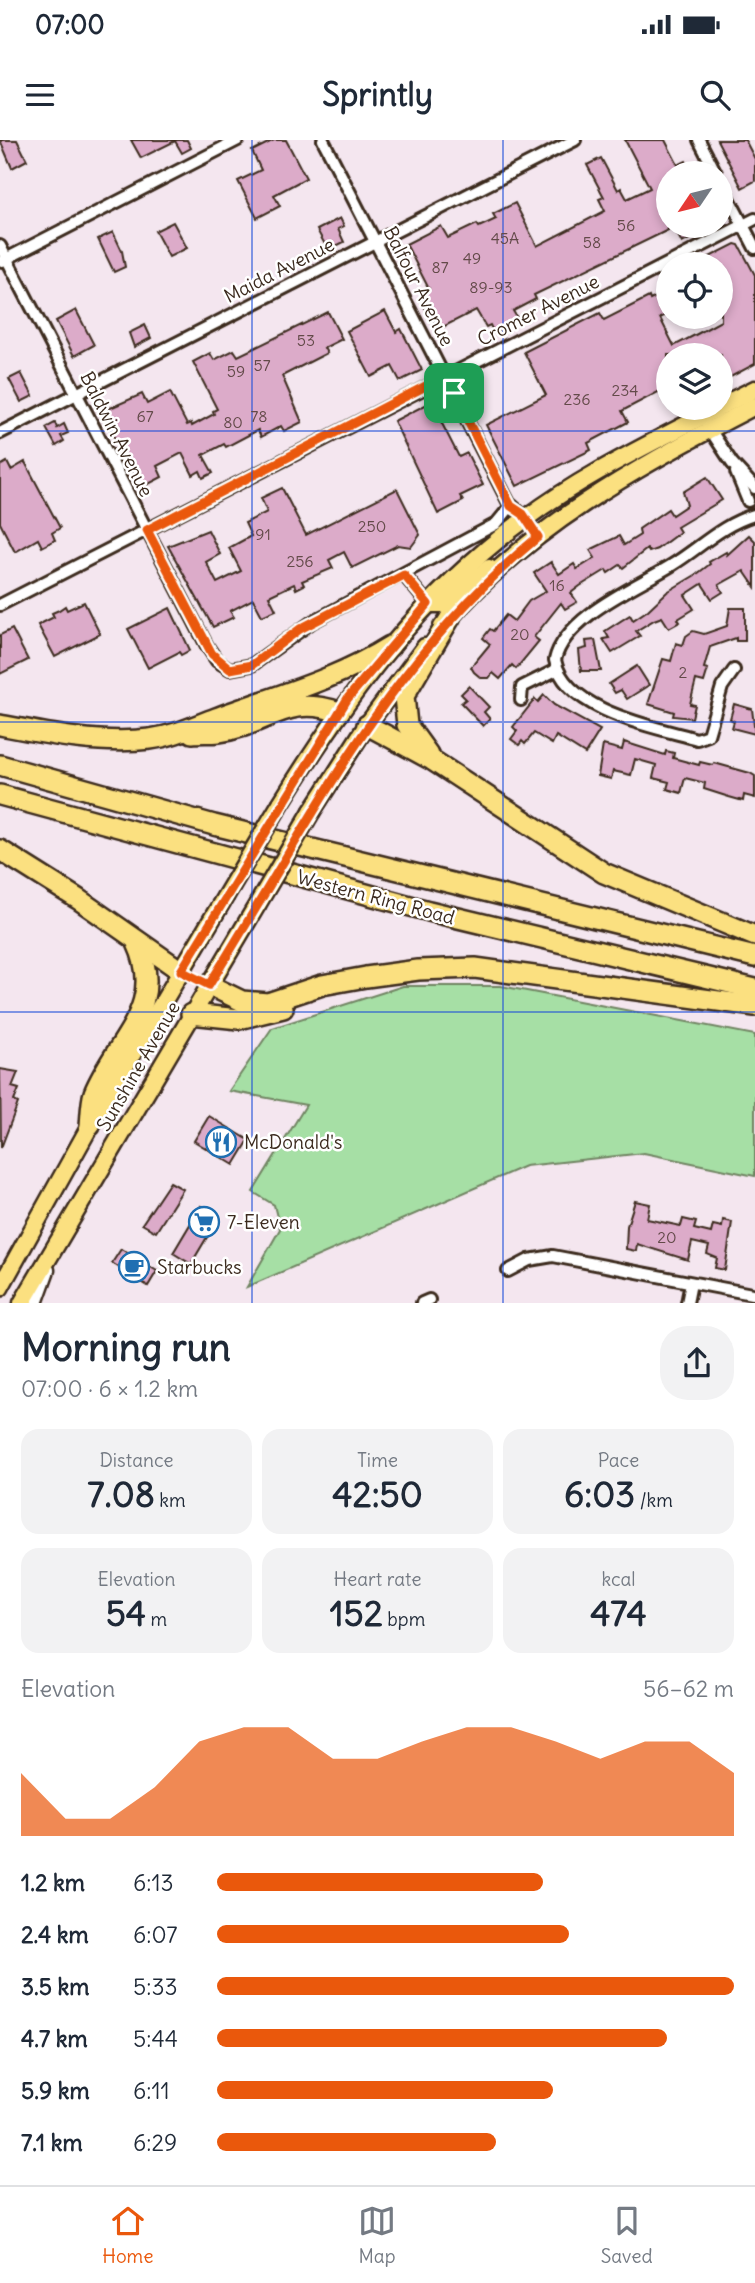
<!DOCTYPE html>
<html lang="en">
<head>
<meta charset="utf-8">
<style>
	body { margin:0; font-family:Delius,sans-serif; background:#f2f2f3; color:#1f2937; height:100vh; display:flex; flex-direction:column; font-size:26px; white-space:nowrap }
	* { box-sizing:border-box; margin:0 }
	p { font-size:23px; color:#747a83 }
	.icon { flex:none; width:38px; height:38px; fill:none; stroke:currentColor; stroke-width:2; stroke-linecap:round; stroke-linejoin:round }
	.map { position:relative; height:1163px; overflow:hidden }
	.side { display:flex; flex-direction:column; background:#fff; flex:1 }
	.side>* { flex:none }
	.needle { width:46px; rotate:235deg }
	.buttons { position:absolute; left:656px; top:21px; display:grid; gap:14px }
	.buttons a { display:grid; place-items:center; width:77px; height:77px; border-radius:50%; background:#fff; box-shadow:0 4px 10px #0003; font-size:35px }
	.pin { position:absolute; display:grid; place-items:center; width:60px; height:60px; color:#fff; margin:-30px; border-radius:14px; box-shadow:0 4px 10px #0006 }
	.round { display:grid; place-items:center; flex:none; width:74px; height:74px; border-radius:28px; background:#f2f2f3 }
	.headline { display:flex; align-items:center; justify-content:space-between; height:119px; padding:0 21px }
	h1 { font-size:38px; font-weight:700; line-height:52px }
	.stats { display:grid; grid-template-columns:repeat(3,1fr); gap:10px; height:119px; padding:7px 21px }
	.stats div { display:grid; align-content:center; border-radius:18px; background:#f2f2f3; text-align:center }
	.stats b { font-size:35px; font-weight:700 }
	.stats small { font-size:19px; font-weight:400 }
	.stats p { font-size:19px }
	.chart { height:196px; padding:14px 21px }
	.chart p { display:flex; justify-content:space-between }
	.chart svg { width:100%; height:126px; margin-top:7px; fill:#ea580c; opacity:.7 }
	ul { padding:0 21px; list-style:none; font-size:23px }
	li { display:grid; grid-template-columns:112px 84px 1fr; align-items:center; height:52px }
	li i { height:18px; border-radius:9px; background:#ea580c }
	.status { display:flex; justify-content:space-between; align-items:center; height:49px; padding:0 35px; background:#fff; direction:ltr }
	.status svg { height:19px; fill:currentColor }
	header { display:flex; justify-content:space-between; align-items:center; height:91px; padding:0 21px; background:#fff; font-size:32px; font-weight:700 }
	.tabs { display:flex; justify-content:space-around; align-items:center; height:98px; border-top:2px solid #e0e1e3; background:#fff; font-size:19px; color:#747a83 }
	.tabs a { display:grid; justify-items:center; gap:4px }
	.tabs .selected { color:#ea580c }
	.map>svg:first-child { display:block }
	.green { fill:#a6dfa5; stroke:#708462; stroke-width:2 }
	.building { fill:#dcabc9; stroke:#3b2a1e; stroke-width:2 }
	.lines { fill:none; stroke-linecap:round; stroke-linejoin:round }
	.minor-casing { stroke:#3b2a1e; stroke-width:16 }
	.secondary-casing { stroke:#3b2a1e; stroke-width:19 }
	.primary-casing { stroke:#3b2a1e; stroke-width:21 }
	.motorway-casing { stroke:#3b2a1e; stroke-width:24 }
	.minor { stroke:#fff; stroke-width:10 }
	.secondary { stroke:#fff; stroke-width:14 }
	.primary { stroke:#fbe080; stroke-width:16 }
	.motorway { stroke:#fbe080; stroke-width:19 }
	.primary-bridge-casing { stroke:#3b2a1e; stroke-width:21; stroke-linecap:butt }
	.primary-bridge { stroke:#fbe080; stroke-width:16 }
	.route-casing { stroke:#fff; stroke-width:14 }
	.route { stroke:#ea580c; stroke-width:9 }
	.grid { fill:none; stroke:#1d4ed8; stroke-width:2; stroke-opacity:0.55 }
	.labels { text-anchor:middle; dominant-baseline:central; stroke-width:5; stroke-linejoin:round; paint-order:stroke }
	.number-label { font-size:16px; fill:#634a49 }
	.street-label { font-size:19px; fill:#3b2a1e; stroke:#fff }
	.poi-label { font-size:19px; fill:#3b2a1e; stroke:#fff; text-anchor:start }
</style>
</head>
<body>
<div class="status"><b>07:00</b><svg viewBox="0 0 49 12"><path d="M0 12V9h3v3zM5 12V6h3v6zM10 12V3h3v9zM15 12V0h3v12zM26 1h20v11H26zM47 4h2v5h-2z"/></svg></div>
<header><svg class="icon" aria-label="menu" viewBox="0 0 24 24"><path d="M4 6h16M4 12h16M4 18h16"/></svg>Sprintly<svg class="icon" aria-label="search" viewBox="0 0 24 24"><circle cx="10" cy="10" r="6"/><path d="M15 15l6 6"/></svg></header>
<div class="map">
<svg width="755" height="1163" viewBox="0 0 755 1163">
	<rect width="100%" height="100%" fill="#f4e6ef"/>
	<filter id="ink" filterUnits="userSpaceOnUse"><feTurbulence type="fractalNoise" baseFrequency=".0143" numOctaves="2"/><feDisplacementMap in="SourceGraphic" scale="14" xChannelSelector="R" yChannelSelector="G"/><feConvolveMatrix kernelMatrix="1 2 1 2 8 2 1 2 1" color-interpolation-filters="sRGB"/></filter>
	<g filter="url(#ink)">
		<!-- green -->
		<path class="green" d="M403 846H501L755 895V1036L644 1013 525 1026 247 1147 280 1089 274 1065 253 1052 306 965 229 951 272 888Z"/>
		<!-- building -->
		<g class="building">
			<path d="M0 0H17L27 20 12 28Z"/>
			<path d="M131 0H187L191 8 182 13 175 1 141 18Z"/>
			<path d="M274 0H286L306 38 274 55 280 66 257 78 238 41 261 30 252 11Z"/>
			<path d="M625 0H665L678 25 686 21 692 33H668V90L534 155 536 159 513 171 519 181 494 193 490 185 486 187 476 170 439 189 422 163 425 161 421 153 429 149 406 104 441 86 448 98 477 84 479 87 496 79 493 74 515 63 537 106 605 71 599 59 604 57 587 25 601 18 618 50 621 48 627 59 650 48Z"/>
			<path d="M717 0H745L755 19V41L742 48Z"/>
			<path d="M340 78 344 86 338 89 344 102 328 110 317 90Z"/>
			<path d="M173 82 187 108 169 117 155 91Z"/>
			<path d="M673 86H715L682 103Z"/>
			<path d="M113 92 122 111 125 127 114 132 98 99Z"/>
			<path d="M735 104 739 105 755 135V224L721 242V215H668V247L622 271 628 282 588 303 591 310 517 346 486 285 546 255 524 212 600 173 604 180 649 157 650 160 668 151V174L660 178 674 206 697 194 721 181V124H696Z"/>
			<path d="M76 170 94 205 74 216 56 181Z"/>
			<path d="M385 171 396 192 401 189 422 230 400 241 392 226 371 237 347 191Z"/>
			<path d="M328 172 342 199 324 208 327 213 282 236 302 282 284 291 281 286 261 297 258 290 226 307 224 304 203 315 213 333 203 338 200 331 193 335 182 313 157 326 162 337 141 348 101 272 142 254 147 264 170 252 187 285 191 283 192 286 214 274 213 271 217 269 193 222 210 213 214 220 234 210 238 216Z"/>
			<path d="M145 185 151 198 134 207 129 193Z"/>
			<path d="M21 233 33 256 21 262 9 239Z"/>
			<path d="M431 262 459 317 467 313 483 345 460 356 463 361 438 374 394 281Z"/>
			<path d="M55 283 57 288 64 284 68 293 61 296 64 301 56 306 46 288Z"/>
			<path d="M7 322 11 330 25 322 60 388 52 393 55 400 42 407 38 399 15 412 0 383V326Z"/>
			<path d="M707 337 722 360 677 387 680 392 657 409 649 412 647 409 623 428 620 425 608 433 606 430 580 446 571 453 577 462 565 469 561 463 534 497 539 501 516 529 512 525 500 539 493 533 489 538H481L474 532 471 527 490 504 483 498 490 489 493 491 506 475 514 481 529 461 546 451 534 433 551 422 559 434 574 424 577 429 595 418 590 410 619 396 624 405 640 395 639 389 668 369 672 375 687 365 683 352Z"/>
			<path d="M282 348 306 395 397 349 420 395 411 407 398 405 352 428 344 412 329 420 333 428 302 441 304 445 296 449 294 444 269 456 276 470 262 476 253 459 230 471 234 477 213 487 168 406 208 390 220 414 206 422 217 443 241 431 229 408 251 396 245 383 267 372 261 358Z"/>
			<path d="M749 395 755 401V447L744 431 719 445 723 452 712 459 702 444 685 455 694 469 678 479 680 482 669 488 662 477 654 480 636 491 640 496 612 513 603 499 609 498 605 491 630 475 633 480 648 470 667 452 697 434 710 424 709 422 726 412 727 415Z"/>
			<path d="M84 462 100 494 55 517 38 485 54 477 52 473 59 470 65 466 67 470Z"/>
			<path d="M170 468 190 510 181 515 179 512 148 528 128 489Z"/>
			<path d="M730 468H745V501H736V498L710 507 704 528 708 529 704 542 696 540 690 564 695 565 692 578 673 576 674 572 648 564 663 519 671 521 676 503 683 505 686 496 693 491 704 494 727 486Z"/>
			<path d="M12 489 28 520 0 534V495Z"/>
			<path d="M595 500 601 531H581L579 510 587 508 586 501Z"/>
			<path d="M637 526 649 545 627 559 621 550 615 553 609 544Z"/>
			<path d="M469 546 489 567 484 572 490 579 483 586 461 563 466 559 461 554Z"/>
			<path d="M544 555 554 565 600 590 585 614 556 596 552 604 534 593 525 604 522 601 519 605 511 599 517 591 513 587 535 559 538 562Z"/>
			<path d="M734 564 752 569 755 594 732 588 734 581 730 579Z"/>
			<path d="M624 602 665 615 666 611 674 613 673 618 699 625 700 622 713 625 714 623 750 633 755 636V658L744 655 743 661 729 657 704 649 705 643 685 638 681 653 667 649 669 642 653 638 656 625 635 619 631 635 613 631 611 639 598 636 603 605 622 610Z"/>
			<path d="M0 929 18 932 12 947 19 949 14 961 18 963 1 1008Z"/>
			<path d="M209 976 249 1000 234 1025 194 1001Z"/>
			<path d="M170 1042 183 1049 156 1092 142 1084Z"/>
			<path d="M635 1061 650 1064 647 1079 681 1086 683 1079 696 1082 694 1089 711 1093 713 1085 722 1087 723 1080 732 1082 725 1130 715 1128 717 1118 707 1114 709 1106 692 1102 688 1120 637 1104 636 1111 626 1109 627 1086Z"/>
			<path d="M201 1066 219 1077 191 1124 173 1113Z"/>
			<path d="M121 1109 157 1131 148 1146 112 1123Z"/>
		</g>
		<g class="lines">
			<!-- minor casing -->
			<g class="minor-casing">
				<g id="minor">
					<path d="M323 0 509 363 526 378"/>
					<path d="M699 0 716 33"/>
					<path d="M721 43 755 108"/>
					<path d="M0 106 207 506 217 521 230 529 252 525 312 482 496 384 511 366"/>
					<path d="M2 121 238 0"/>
					<path d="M707 285 732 323 755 348"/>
					<path d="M0 293 575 0"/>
					<path d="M736 332 748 361"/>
					<path d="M404 435 428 464"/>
					<path d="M0 465 755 79"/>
					<path d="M734 530 722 547 708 595 697 599C655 587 565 571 555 520 565 476 637 447 672 425 701 407 721 385 754 375"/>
					<path d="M521 560 522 547 556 530"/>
					<path d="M508 1131 529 1120 553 1116 752 1154"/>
					<path d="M422 1163 429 1160"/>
					<path d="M687 1163 691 1143"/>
				</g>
			</g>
			<!-- secondary casing -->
			<g class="secondary-casing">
				<path id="secondary" d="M35 1163 47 1130"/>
			</g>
			<!-- primary casing -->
			<g class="primary-casing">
				<g id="primary">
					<path d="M721 266 755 249"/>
					<path d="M428 464H444L489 428"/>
					<path d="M442 487C525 388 642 324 755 266"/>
					<path d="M281 663C349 553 420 456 525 379 585 334 652 303 718 268"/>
					<path d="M312 671 367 585 425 507"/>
					<path d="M0 1148 90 986 225 757"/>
					<path d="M22 1163 257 765"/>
				</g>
			</g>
			<!-- motorway casing -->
			<g class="motorway-casing">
				<g id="motorway">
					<path d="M0 585C47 594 101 605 150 599 174 596 194 586 216 578 275 556 336 540 390 506"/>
					<path d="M367 585 432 620 604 733 755 796"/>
					<path d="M192 593C201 592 210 593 219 592 267 586 286 553 339 572"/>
					<path d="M428 614 407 585 404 556 450 478"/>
					<path d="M0 625 214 685 755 817"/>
					<path d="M0 655 429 771 755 849"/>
					<path d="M0 710 78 759 181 831"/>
					<path d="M209 845 242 861 268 863 322 845 366 837 418 830 475 828 755 866"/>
					<path d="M191 874 239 879 283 868"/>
					<path d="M90 986C91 975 91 962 94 953 116 899 167 867 137 803"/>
				</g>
			</g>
			<!-- minor -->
			<use href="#minor" class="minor"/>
			<!-- secondary -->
			<use href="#secondary" class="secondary"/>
			<!-- primary -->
			<use href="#primary" class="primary"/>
			<!-- motorway -->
			<use href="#motorway" class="motorway"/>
			<!-- primary-bridge casing -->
			<g class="primary-bridge-casing">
				<g id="primary-bridge">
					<path d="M225 757 281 663"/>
					<path d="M257 765 312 671"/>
				</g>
			</g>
			<!-- primary-bridge -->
			<use href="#primary-bridge" class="primary-bridge"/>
		</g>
	</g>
	<g class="lines" filter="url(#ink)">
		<!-- route casing -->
		<g class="route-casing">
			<path id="route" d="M445 236 511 366 523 374 538 397C384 524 312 681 209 845L181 831 348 558 428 464 404 435 300 489 252 525 230 529 212 514 147 390Z"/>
		</g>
		<!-- route -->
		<use href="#route" class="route"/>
	</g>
	<!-- grid -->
	<path class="grid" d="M252 0V1163M503 0V1163M0 291H755M0 582H755M0 872H755"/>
	<!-- icons -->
	<defs>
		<g id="restaurant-ring" transform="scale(1.575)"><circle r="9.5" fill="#fff" stroke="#1f6fb2" stroke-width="1.5"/><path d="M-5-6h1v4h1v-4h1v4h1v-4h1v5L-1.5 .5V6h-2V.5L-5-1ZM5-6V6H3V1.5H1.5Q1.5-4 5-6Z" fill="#1f6fb2"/></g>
		<g id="supermarket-ring" transform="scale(1.575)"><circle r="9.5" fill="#fff" stroke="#1f6fb2" stroke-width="1.5"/><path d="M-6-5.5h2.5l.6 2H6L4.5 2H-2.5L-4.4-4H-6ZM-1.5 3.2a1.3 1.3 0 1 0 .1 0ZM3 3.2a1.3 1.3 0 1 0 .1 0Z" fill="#1f6fb2"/></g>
		<g id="cafe-ring" transform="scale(1.575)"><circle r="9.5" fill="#fff" stroke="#1f6fb2" stroke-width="1.5"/><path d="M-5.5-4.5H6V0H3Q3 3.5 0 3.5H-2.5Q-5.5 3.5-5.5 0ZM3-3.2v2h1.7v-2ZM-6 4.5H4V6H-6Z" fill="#1f6fb2"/></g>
	</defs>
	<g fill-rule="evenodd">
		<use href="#restaurant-ring" x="221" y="1002"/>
		<use href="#supermarket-ring" x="204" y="1082"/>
		<use href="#cafe-ring" x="134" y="1127"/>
	</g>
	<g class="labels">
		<!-- number labels -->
		<g class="number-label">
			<text x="626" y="85">56</text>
			<text x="505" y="98">45A</text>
			<text x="592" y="102">58</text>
			<text x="472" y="118">49</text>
			<text x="440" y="127">87</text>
			<text x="491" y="147">89-93</text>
			<text x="306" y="200">53</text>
			<text x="262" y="225">57</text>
			<text x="236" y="231">59</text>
			<text x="625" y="250">234</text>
			<text x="577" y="259">236</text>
			<text x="145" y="276">67</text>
			<text x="259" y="276">78</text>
			<text x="233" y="282">80</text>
			<text x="372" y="386">250</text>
			<text x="263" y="394">91</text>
			<text x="300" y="421">256</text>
			<text x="557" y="445">16</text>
			<text x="520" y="494">20</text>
			<text x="683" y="532">2</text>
			<text x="667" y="1097">20</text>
		</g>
		<!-- street labels -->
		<g class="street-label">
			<text transform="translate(279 130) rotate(-27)">Maida Avenue</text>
			<text transform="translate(419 146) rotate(63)">Balfour Avenue</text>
			<text transform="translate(538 170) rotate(-27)">Cromer Avenue</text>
			<text transform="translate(117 294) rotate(63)">Baldwin Avenue</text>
			<text transform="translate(376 757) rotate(15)">Western Ring Road</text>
			<text transform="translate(138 926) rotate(-60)">Sunshine Avenue</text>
		</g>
		<!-- poi labels -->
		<g class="poi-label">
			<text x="244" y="1002">McDonald's</text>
			<text x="227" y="1082">7-Eleven</text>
			<text x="157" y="1127">Starbucks</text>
		</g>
	</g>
</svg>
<div class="buttons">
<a><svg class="needle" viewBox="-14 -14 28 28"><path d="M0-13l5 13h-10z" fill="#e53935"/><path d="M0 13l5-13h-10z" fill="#747a83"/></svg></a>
<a><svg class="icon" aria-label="locate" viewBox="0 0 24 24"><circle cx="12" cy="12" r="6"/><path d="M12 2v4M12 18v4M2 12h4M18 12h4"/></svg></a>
<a><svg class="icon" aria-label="layers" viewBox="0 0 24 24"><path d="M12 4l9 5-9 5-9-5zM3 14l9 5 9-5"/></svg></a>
</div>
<div class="pin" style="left:454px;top:253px;background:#1e9e55"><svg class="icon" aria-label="arrive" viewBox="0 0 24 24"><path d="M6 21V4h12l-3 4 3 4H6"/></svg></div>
</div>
<section class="side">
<div class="headline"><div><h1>Morning run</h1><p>07:00 · 6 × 1.2 km</p></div><a class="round"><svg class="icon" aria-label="share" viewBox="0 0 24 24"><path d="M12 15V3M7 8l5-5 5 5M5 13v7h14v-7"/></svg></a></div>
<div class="stats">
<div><p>Distance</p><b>7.08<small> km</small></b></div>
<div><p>Time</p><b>42:50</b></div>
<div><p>Pace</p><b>6:03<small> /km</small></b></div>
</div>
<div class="stats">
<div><p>Elevation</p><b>54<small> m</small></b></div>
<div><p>Heart rate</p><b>152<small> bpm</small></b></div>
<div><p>kcal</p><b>474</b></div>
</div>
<div class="chart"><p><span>Elevation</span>56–62 m</p>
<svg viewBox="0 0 160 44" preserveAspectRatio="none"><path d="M0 44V22L10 38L20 38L30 27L40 11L50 6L60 6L70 17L80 17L90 11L100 6L110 6L120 11L130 17L140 11L150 11L160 22V44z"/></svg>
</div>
<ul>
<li><b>1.2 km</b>6:13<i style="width:63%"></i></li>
<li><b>2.4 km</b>6:07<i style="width:68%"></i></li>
<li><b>3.5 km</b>5:33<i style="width:100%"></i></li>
<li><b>4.7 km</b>5:44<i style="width:87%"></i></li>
<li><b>5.9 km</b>6:11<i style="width:65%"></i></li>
<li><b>7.1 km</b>6:29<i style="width:54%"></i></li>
</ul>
</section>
<nav class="tabs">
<a class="selected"><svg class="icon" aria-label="home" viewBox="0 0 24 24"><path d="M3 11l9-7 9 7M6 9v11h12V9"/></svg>Home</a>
<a><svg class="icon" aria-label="map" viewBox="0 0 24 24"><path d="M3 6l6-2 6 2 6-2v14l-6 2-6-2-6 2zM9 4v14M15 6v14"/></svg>Map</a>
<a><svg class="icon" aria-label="saved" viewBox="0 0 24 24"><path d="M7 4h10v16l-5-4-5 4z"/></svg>Saved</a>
</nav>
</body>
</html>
